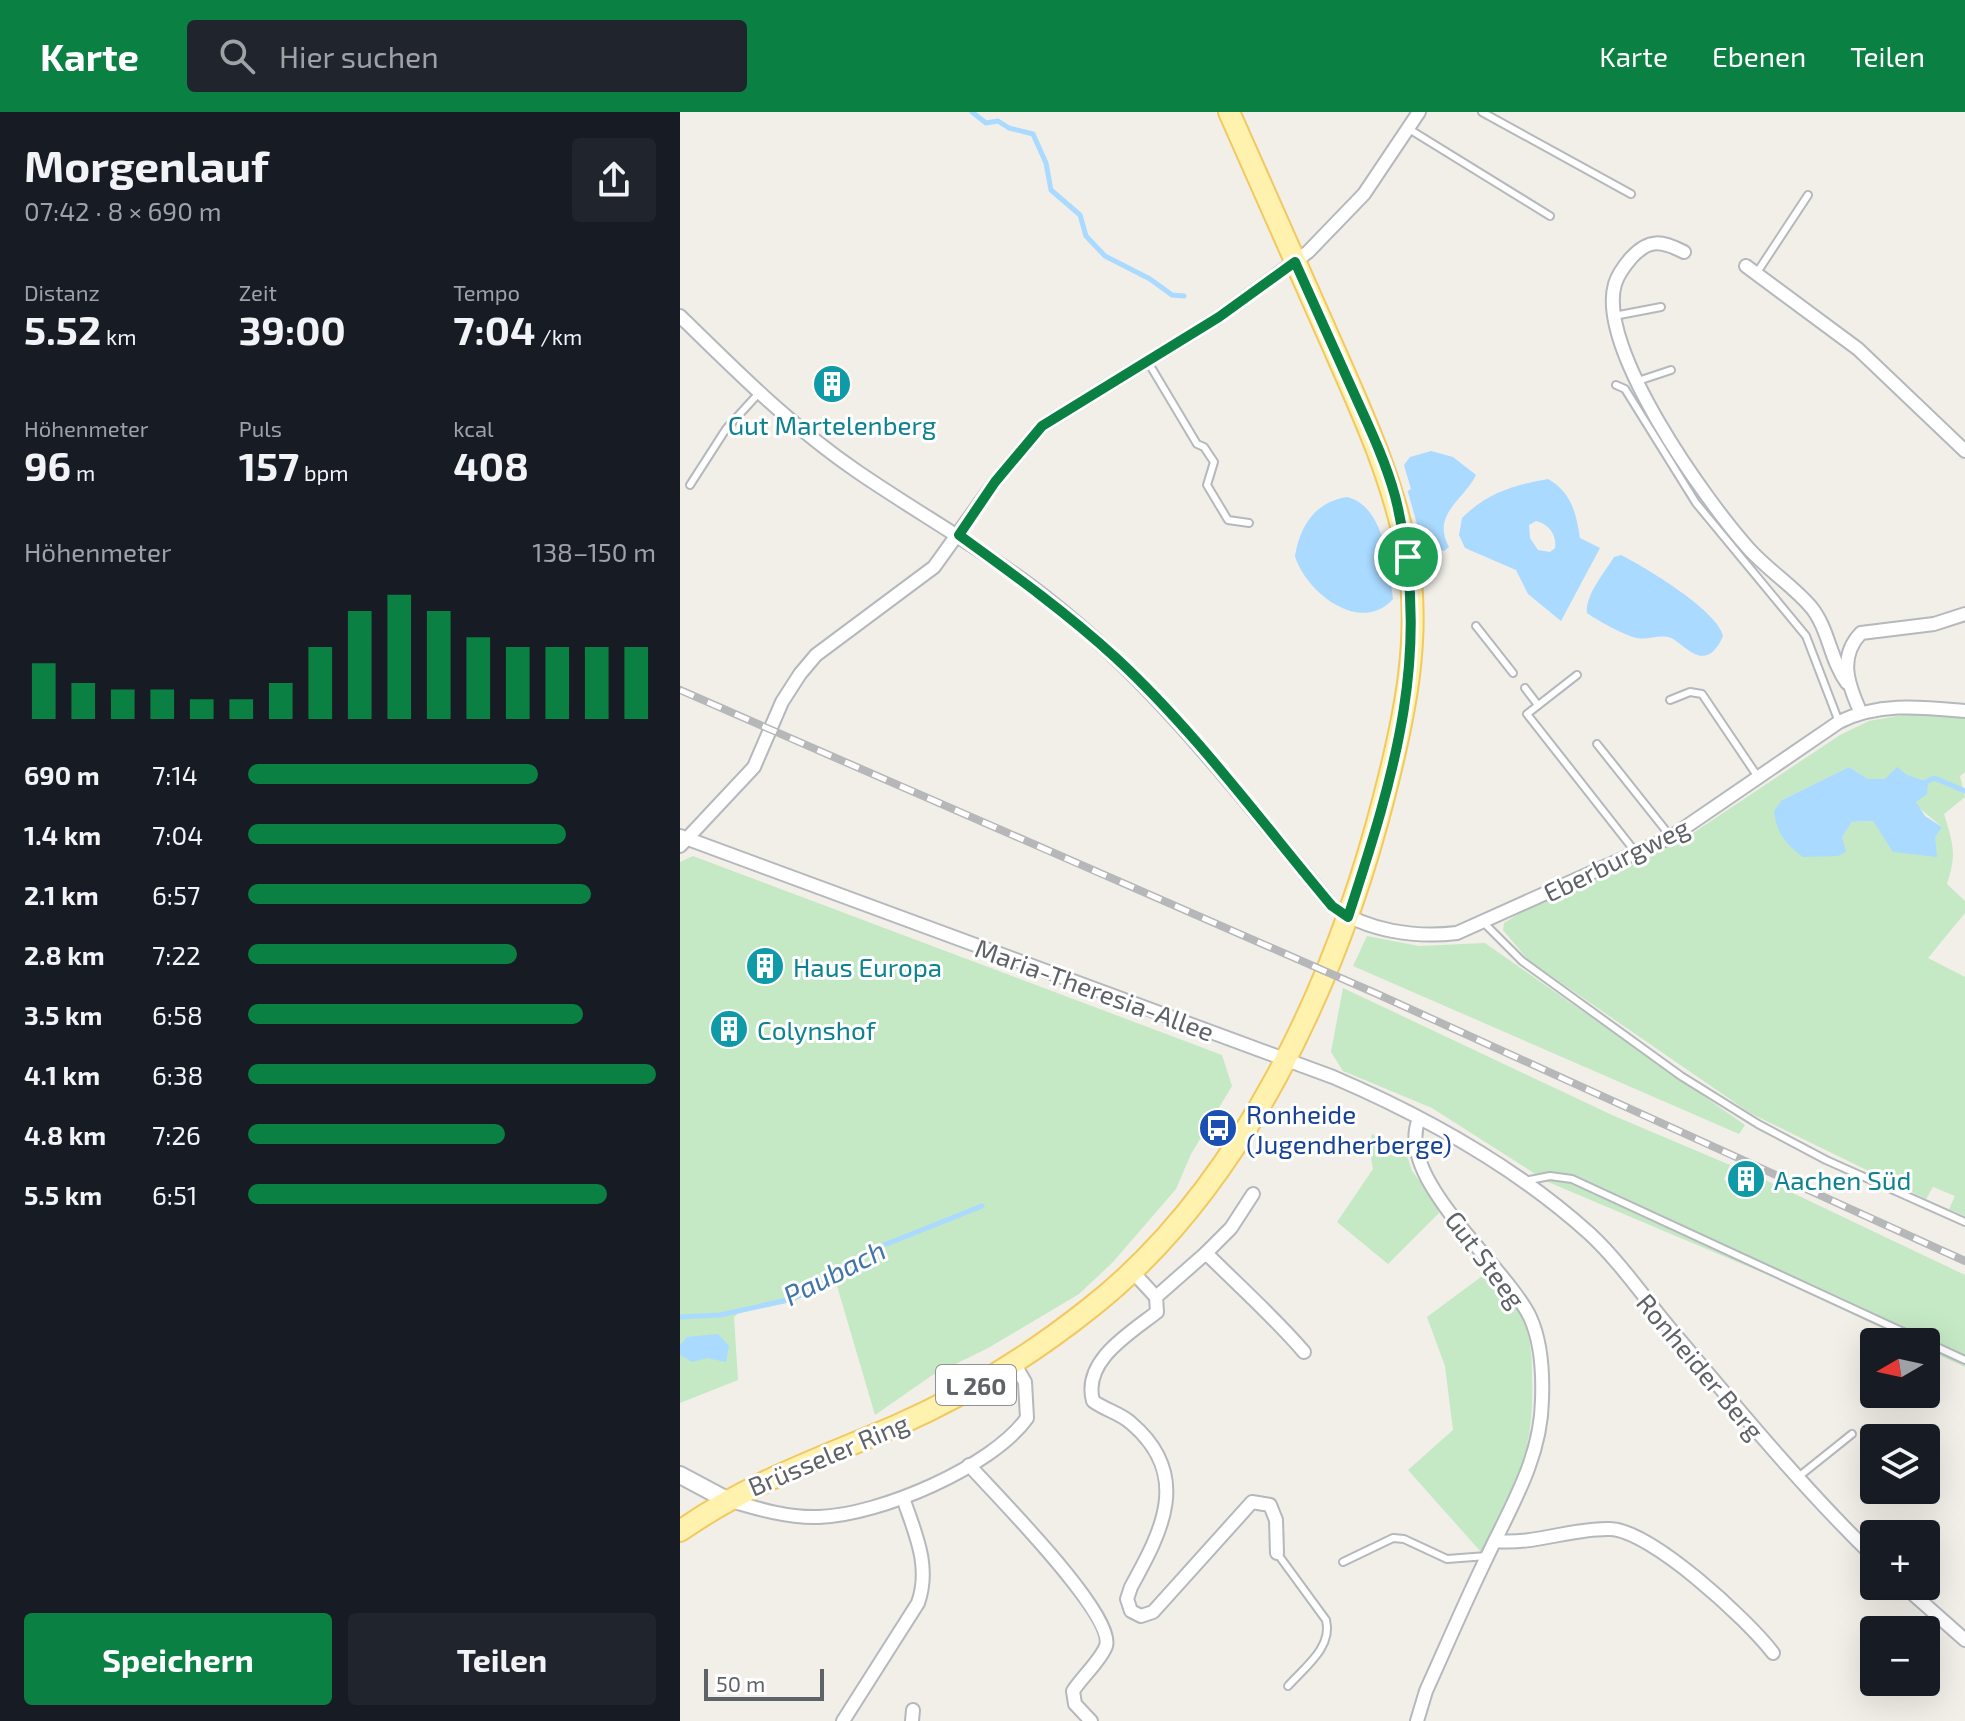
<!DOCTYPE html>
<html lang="de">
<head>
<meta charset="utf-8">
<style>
	body { margin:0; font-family:"Exo 2",sans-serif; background:#20242c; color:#f1f3f6; height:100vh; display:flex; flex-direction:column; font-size:30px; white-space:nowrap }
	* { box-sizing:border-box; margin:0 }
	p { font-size:26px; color:#9ea1a6 }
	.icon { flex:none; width:44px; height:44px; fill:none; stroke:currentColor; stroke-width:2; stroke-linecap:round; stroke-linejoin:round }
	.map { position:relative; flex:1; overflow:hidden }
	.panel { display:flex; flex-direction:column; background:#171b24; width:680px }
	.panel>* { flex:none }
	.needle { width:52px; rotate:261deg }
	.controls { position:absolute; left:1180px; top:1216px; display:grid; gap:16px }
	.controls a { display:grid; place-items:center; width:80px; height:80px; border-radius:8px; background:#171b24; box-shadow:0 8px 32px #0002; font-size:40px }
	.scale { position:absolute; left:24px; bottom:20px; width:120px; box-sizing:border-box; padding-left:8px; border:4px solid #5f6368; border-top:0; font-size:22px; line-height:28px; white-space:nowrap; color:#5f6368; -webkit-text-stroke:6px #fff; paint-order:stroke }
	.pin { position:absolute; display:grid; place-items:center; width:68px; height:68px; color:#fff; margin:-34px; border:4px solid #fff; border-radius:50%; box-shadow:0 2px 8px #0007 }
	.round { display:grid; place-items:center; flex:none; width:84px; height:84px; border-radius:8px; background:#20242c }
	.overview { display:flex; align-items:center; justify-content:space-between; height:136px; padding:0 24px }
	h1 { font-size:44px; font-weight:700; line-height:60px }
	.figures { display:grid; grid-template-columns:repeat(3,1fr); gap:12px; height:136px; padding:8px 24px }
	.figures div { display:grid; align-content:center }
	.figures b { font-size:40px; font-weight:700 }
	.figures small { font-size:22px; font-weight:400 }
	.figures p { font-size:22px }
	.chart { height:224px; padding:16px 24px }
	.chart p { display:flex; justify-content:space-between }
	.chart svg { width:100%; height:144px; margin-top:8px; stroke:#0b8043; stroke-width:6 }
	.button { display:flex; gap:16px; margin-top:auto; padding:16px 24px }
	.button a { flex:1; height:92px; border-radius:8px; background:#0b8043; color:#fff; font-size:32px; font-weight:700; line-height:92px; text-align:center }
	.button a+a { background:#20242c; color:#f1f3f6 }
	ul { padding:0 24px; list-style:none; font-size:26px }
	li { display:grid; grid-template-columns:128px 96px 1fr; align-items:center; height:60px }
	li i { height:20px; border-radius:10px; background:#0b8043 }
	header { display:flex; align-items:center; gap:48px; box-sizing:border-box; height:112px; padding:0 40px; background:#0b8043; color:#fff }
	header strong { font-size:38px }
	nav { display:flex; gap:44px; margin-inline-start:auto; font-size:28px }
	.search { width:560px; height:72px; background:#20242c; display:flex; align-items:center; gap:20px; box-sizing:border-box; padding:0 28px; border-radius:8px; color:#9ea1a6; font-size:30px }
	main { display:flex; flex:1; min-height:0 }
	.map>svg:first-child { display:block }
	.green { fill:#c5e8c5; fill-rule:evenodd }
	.water { fill:#aadaff; fill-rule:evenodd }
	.pier { fill:#f1efe8 }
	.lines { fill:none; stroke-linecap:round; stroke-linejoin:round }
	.stream { stroke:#aadaff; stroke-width:5 }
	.service-casing { stroke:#b5b8bc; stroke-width:10 }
	.minor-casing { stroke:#b5b8bc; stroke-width:16 }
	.tertiary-casing { stroke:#b5b8bc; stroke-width:20 }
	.primary-casing { stroke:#f2c960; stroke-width:24 }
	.service { stroke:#fff; stroke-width:6 }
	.minor { stroke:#fff; stroke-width:12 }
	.tertiary { stroke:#fff; stroke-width:16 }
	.primary { stroke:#fff2af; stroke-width:20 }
	.rail-casing { stroke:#b6b7b8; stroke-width:8 }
	.rail { stroke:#fff; stroke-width:5; stroke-dasharray:15; stroke-linecap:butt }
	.route-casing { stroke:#fff; stroke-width:16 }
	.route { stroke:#0b8043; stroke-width:10 }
	.labels { text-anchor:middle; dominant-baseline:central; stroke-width:6; stroke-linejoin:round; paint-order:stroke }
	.shield { fill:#fff; stroke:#8f9295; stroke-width:2 }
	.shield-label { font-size:24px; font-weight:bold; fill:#5f6368 }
	.culture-label { font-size:26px; fill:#0d838f; stroke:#fff; text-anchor:start }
	.street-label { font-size:26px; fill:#5f6368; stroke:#fff }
	.transit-label { font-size:26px; fill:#164399; stroke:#fff; text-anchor:start }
	.water-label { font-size:28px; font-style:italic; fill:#4174aa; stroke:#fff }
</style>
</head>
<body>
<header>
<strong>Karte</strong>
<div class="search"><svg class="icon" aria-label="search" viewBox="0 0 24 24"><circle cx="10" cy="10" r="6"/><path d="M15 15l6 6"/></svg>Hier suchen</div>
<nav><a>Karte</a><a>Ebenen</a><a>Teilen</a></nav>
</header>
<main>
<section class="panel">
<div class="overview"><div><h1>Morgenlauf</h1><p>07:42 · 8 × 690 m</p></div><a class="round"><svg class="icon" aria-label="share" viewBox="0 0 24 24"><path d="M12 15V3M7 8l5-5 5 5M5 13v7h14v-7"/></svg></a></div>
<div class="figures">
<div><p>Distanz</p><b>5.52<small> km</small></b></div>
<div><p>Zeit</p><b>39:00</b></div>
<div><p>Tempo</p><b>7:04<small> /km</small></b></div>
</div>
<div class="figures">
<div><p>Höhenmeter</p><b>96<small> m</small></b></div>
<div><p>Puls</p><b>157<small> bpm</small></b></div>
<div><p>kcal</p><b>408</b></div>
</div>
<div class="chart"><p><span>Höhenmeter</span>138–150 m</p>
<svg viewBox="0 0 160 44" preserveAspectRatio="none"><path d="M5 44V27M15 44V33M25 44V35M35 44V35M45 44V38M55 44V38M65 44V33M75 44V22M85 44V11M95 44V6M105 44V11M115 44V19M125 44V22M135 44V22M145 44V22M155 44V22"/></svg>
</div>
<ul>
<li><b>690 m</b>7:14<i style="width:71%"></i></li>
<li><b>1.4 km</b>7:04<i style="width:78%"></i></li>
<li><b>2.1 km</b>6:57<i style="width:84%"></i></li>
<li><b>2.8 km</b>7:22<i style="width:66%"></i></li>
<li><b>3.5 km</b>6:58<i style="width:82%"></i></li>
<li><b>4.1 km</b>6:38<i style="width:100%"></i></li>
<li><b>4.8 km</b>7:26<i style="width:63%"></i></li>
<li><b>5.5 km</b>6:51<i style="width:88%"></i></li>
</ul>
<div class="button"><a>Speichern</a><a>Teilen</a></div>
</section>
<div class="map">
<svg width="1285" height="1609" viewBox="0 0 1285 1609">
	<rect width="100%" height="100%" fill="#f1efe8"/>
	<!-- green -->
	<g class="green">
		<path d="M1228 602H1285V660L1280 664 1285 685 1264 702C1273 732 1277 741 1267 772L1285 789V801L1248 846 1285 865V1104L1269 1097 1275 1084 1253 1075 1246 1087 1070 1001 848 848 823 818 824 811 845 798 1001 729 1160 623 1189 609ZM1169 655 1188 667H1205L1262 715 1255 726 1194 709 1172 710 1162 725 1102 688Z"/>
		<path d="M13 744 542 943 552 974 511 1042 496 1077 433 1150 399 1182 308 1236 251 1264 195 1303 155 1167 113 1190 60 1200 54 1205 58 1268 0 1291V750Z"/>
		<path d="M687 824 739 834 805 831 1065 1013 1059 1022 673 854Z"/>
		<path d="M663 876 932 1003 1050 1053 1044 1068 1074 1082 1081 1066 1285 1163V1255L1246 1237V1230H1231L1100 1168 868 1070 752 996 663 959 651 940Z"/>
		<path d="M692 1022 726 1040 732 1059 762 1098 708 1152 657 1110 693 1057 689 1034Z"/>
		<path d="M809 1159C819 1173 833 1188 841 1204 851 1224 852 1243 852 1265 855 1339 836 1376 801 1440L728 1358 773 1318 765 1254 747 1205Z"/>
	</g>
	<!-- water -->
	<g class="water">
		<path d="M751 339 773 345 796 363C784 388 751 402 769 435L764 439 745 430 711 424 717 386 731 377 724 353 730 345Z"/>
		<path d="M868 367C891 380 896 400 900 426L920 436 881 509 848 482 836 458 785 436 779 423 782 406C807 381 834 373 868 367ZM856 409C869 412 877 423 875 436L870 440 858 438 850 426 849 413Z"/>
		<path d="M667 385C705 394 709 455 713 487 680 524 625 479 615 444 620 414 635 390 667 385Z"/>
		<path d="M941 443C965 455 1038 499 1043 524 1024 567 1002 527 988 525 978 523 967 528 956 526 945 523 918 509 907 501 905 483 925 460 934 445Z"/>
		<path d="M1169 655 1188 667H1205L1217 655 1227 663 1248 670 1247 682 1236 690 1245 704 1262 715 1255 726 1257 745 1213 740 1193 709 1172 710 1162 725 1166 740 1158 744 1123 745C1105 731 1097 722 1094 699L1102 688Z"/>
		<path d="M38 1222 49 1234 46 1250 27 1246 12 1250 0 1243V1233L7 1225Z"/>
	</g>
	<!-- pier -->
	<path class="pier" d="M720 352 743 433 708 427 713 453 715 490 704 415 706 419 714 384 727 375Z"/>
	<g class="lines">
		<!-- stream -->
		<g class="stream">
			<path d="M292 0 306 11 318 9 329 16 353 22 366 51 371 78 400 103 406 124 425 144 470 167 492 183 504 184"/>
			<path d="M1242 672 1254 666 1285 679"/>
			<path d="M0 1205 40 1203 112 1187 132 1178 189 1139 302 1094"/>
		</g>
		<!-- service casing -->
		<g class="service-casing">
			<g id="service">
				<path d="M802 0 951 82"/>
				<path d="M729 17 870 104"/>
				<path d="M1076 162 1128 83"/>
				<path d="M934 204 981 195"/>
				<path d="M468 250 517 332 524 335 534 350 527 373 548 408 569 411"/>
				<path d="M958 269 991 258"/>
				<path d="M936 273 945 277 1016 391 1126 524 1159 610"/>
				<path d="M10 373 46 317 79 281"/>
				<path d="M796 514 833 561"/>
				<path d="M897 563 847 602 957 742"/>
				<path d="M845 576 858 593"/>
				<path d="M990 588 1010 580 1022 582 1078 665"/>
				<path d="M917 632 991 725"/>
				<path d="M803 810 842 849 1001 964 1078 1012 1146 1048 1285 1110"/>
				<path d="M844 1069 870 1064 892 1067 1245 1230"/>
				<path d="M1246 1230 1285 1248"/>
				<path d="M1117 1366 1172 1322"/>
				<path d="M597 1441 646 1508C653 1535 625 1555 608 1574"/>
				<path d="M663 1450 713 1426 724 1427 767 1447 807 1444"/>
			</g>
		</g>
		<!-- minor casing -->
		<g class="minor-casing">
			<g id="minor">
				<path d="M1004 140C982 129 969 126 951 146 945 153 938 162 935 172 916 236 1026 389 1069 437 1088 458 1113 474 1131 495 1149 517 1150 548 1167 571"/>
				<path d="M1066 154 1178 237 1285 339"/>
				<path d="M0 204C56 259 112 315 178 360 241 403 308 440 369 488 478 574 564 688 652 794 687 819 735 826 777 821L991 725 1159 610C1199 590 1241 595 1285 599"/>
				<path d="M1180 599C1168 572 1158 545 1181 521L1254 512 1285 502"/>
				<path d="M0 724 653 965C744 1004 836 1055 910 1122 939 1149 963 1184 988 1214 1055 1293 1120 1373 1194 1445"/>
				<path d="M0 734 74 655 102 590 120 562 136 543 254 455 315 370 362 314 539 205 628 140 684 82 739 0"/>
				<path d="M526 1141 551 1116 573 1082"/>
				<path d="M452 1159 476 1185"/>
				<path d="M289 1353C313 1380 436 1503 426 1534 421 1548 402 1565 393 1579L395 1592 411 1609"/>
				<path d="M48 1388C78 1397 108 1406 139 1405 200 1403 312 1355 347 1306L345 1270 334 1251"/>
				<path d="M815 1429C855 1433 891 1416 930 1417 971 1418 1068 1508 1093 1541"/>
				<path d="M597 1441 596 1408 590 1393 572 1390 473 1500 461 1504 451 1499 447 1487 451 1475C482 1419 512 1363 451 1311 440 1301 425 1298 413 1289 402 1249 450 1221 477 1200L476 1185 526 1141C559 1174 593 1204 624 1240"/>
				<path d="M1224 1474 1285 1528"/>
				<path d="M163 1609 238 1491C251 1454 235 1421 223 1386"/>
				<path d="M232 1609 233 1598"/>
				<path d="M737 1609 746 1579C766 1535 785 1490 806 1447 830 1396 861 1347 862 1288 863 1262 861 1229 850 1205 824 1152 714 1066 739 1007"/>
			</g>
		</g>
		<!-- tertiary casing -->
		<g class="tertiary-casing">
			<path id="tertiary" d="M0 1363 45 1387"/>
		</g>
		<!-- primary casing -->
		<g class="primary-casing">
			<path id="primary" d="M0 1419C72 1369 139 1347 218 1313 286 1283 351 1243 410 1196 563 1076 658 867 705 681 725 603 742 522 727 441 713 367 682 300 651 230 617 154 583 77 549 0"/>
		</g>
		<!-- service -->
		<use href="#service" class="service"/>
		<!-- minor -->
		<use href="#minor" class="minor"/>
		<!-- tertiary -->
		<use href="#tertiary" class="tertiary"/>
		<!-- primary -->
		<use href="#primary" class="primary"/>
		<!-- rail casing -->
		<g class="rail-casing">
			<path id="rail" d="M0 578 695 881 1285 1149"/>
		</g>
		<!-- rail -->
		<use href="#rail" class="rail"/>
	</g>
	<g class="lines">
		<!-- route casing -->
		<g class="route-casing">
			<path id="route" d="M615 150C636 196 656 242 677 288 691 319 706 351 715 384 754 536 715 661 668 805L652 794C583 712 515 619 436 546 387 501 333 462 279 423L315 370 362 314 539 205Z"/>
		</g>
		<!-- route -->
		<use href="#route" class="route"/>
	</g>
	<!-- icons -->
	<defs>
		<g id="building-disc" transform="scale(2)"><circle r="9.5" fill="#0f9aa8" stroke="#fff"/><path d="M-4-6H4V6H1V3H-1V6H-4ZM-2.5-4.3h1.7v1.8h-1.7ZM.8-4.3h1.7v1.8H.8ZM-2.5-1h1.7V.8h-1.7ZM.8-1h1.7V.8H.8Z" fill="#fff"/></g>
		<g id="bus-disc" transform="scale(2)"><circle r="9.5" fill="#1a4fb4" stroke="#fff"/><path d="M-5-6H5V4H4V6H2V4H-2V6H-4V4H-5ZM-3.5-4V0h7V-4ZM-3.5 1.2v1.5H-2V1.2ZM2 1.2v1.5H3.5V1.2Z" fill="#fff"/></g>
	</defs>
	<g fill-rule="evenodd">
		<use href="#building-disc" x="152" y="272"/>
		<use href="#building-disc" x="85" y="854"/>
		<use href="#building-disc" x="49" y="917"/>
		<use href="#bus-disc" x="538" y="1016"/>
		<use href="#building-disc" x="1066" y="1067"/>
	</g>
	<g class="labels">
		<!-- shield labels -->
		<rect class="shield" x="256" y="1253" width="80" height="40" rx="6"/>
		<g class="shield-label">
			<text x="296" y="1273">L 260</text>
		</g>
		<!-- culture labels -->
		<g class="culture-label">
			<text x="152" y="312" text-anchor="middle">Gut Martelenberg</text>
			<text x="113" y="854">Haus Europa</text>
			<text x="77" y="917">Colynshof</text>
			<text x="1094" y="1067">Aachen Süd</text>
		</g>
		<!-- street labels -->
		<g class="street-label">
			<text transform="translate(936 747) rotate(-26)">Eberburgweg</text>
			<text transform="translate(415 877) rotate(20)">Maria-Theresia-Allee</text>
			<text transform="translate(806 1147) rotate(53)">Gut Steeg</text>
			<text transform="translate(1021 1254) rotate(50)">Ronheider Berg</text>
			<text transform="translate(148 1342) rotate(-23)">Brüsseler Ring</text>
		</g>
		<!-- transit labels -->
		<g class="transit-label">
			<text x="566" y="1001">Ronheide<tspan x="566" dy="30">(Jugendherberge)</tspan></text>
		</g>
		<!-- water labels -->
		<g class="water-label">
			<text transform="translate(154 1160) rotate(-27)">Paubach</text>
		</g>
	</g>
</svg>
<div class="controls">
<a><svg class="needle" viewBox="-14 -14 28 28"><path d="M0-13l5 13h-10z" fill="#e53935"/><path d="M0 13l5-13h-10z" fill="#9ea1a6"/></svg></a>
<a><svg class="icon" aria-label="layers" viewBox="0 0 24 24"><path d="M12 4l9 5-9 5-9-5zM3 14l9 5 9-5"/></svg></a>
<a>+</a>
<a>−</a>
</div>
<div class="scale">50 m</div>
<div class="pin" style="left:728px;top:445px;background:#1e9e55"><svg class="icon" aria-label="arrive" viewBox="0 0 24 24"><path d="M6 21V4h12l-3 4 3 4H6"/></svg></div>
</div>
</main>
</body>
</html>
